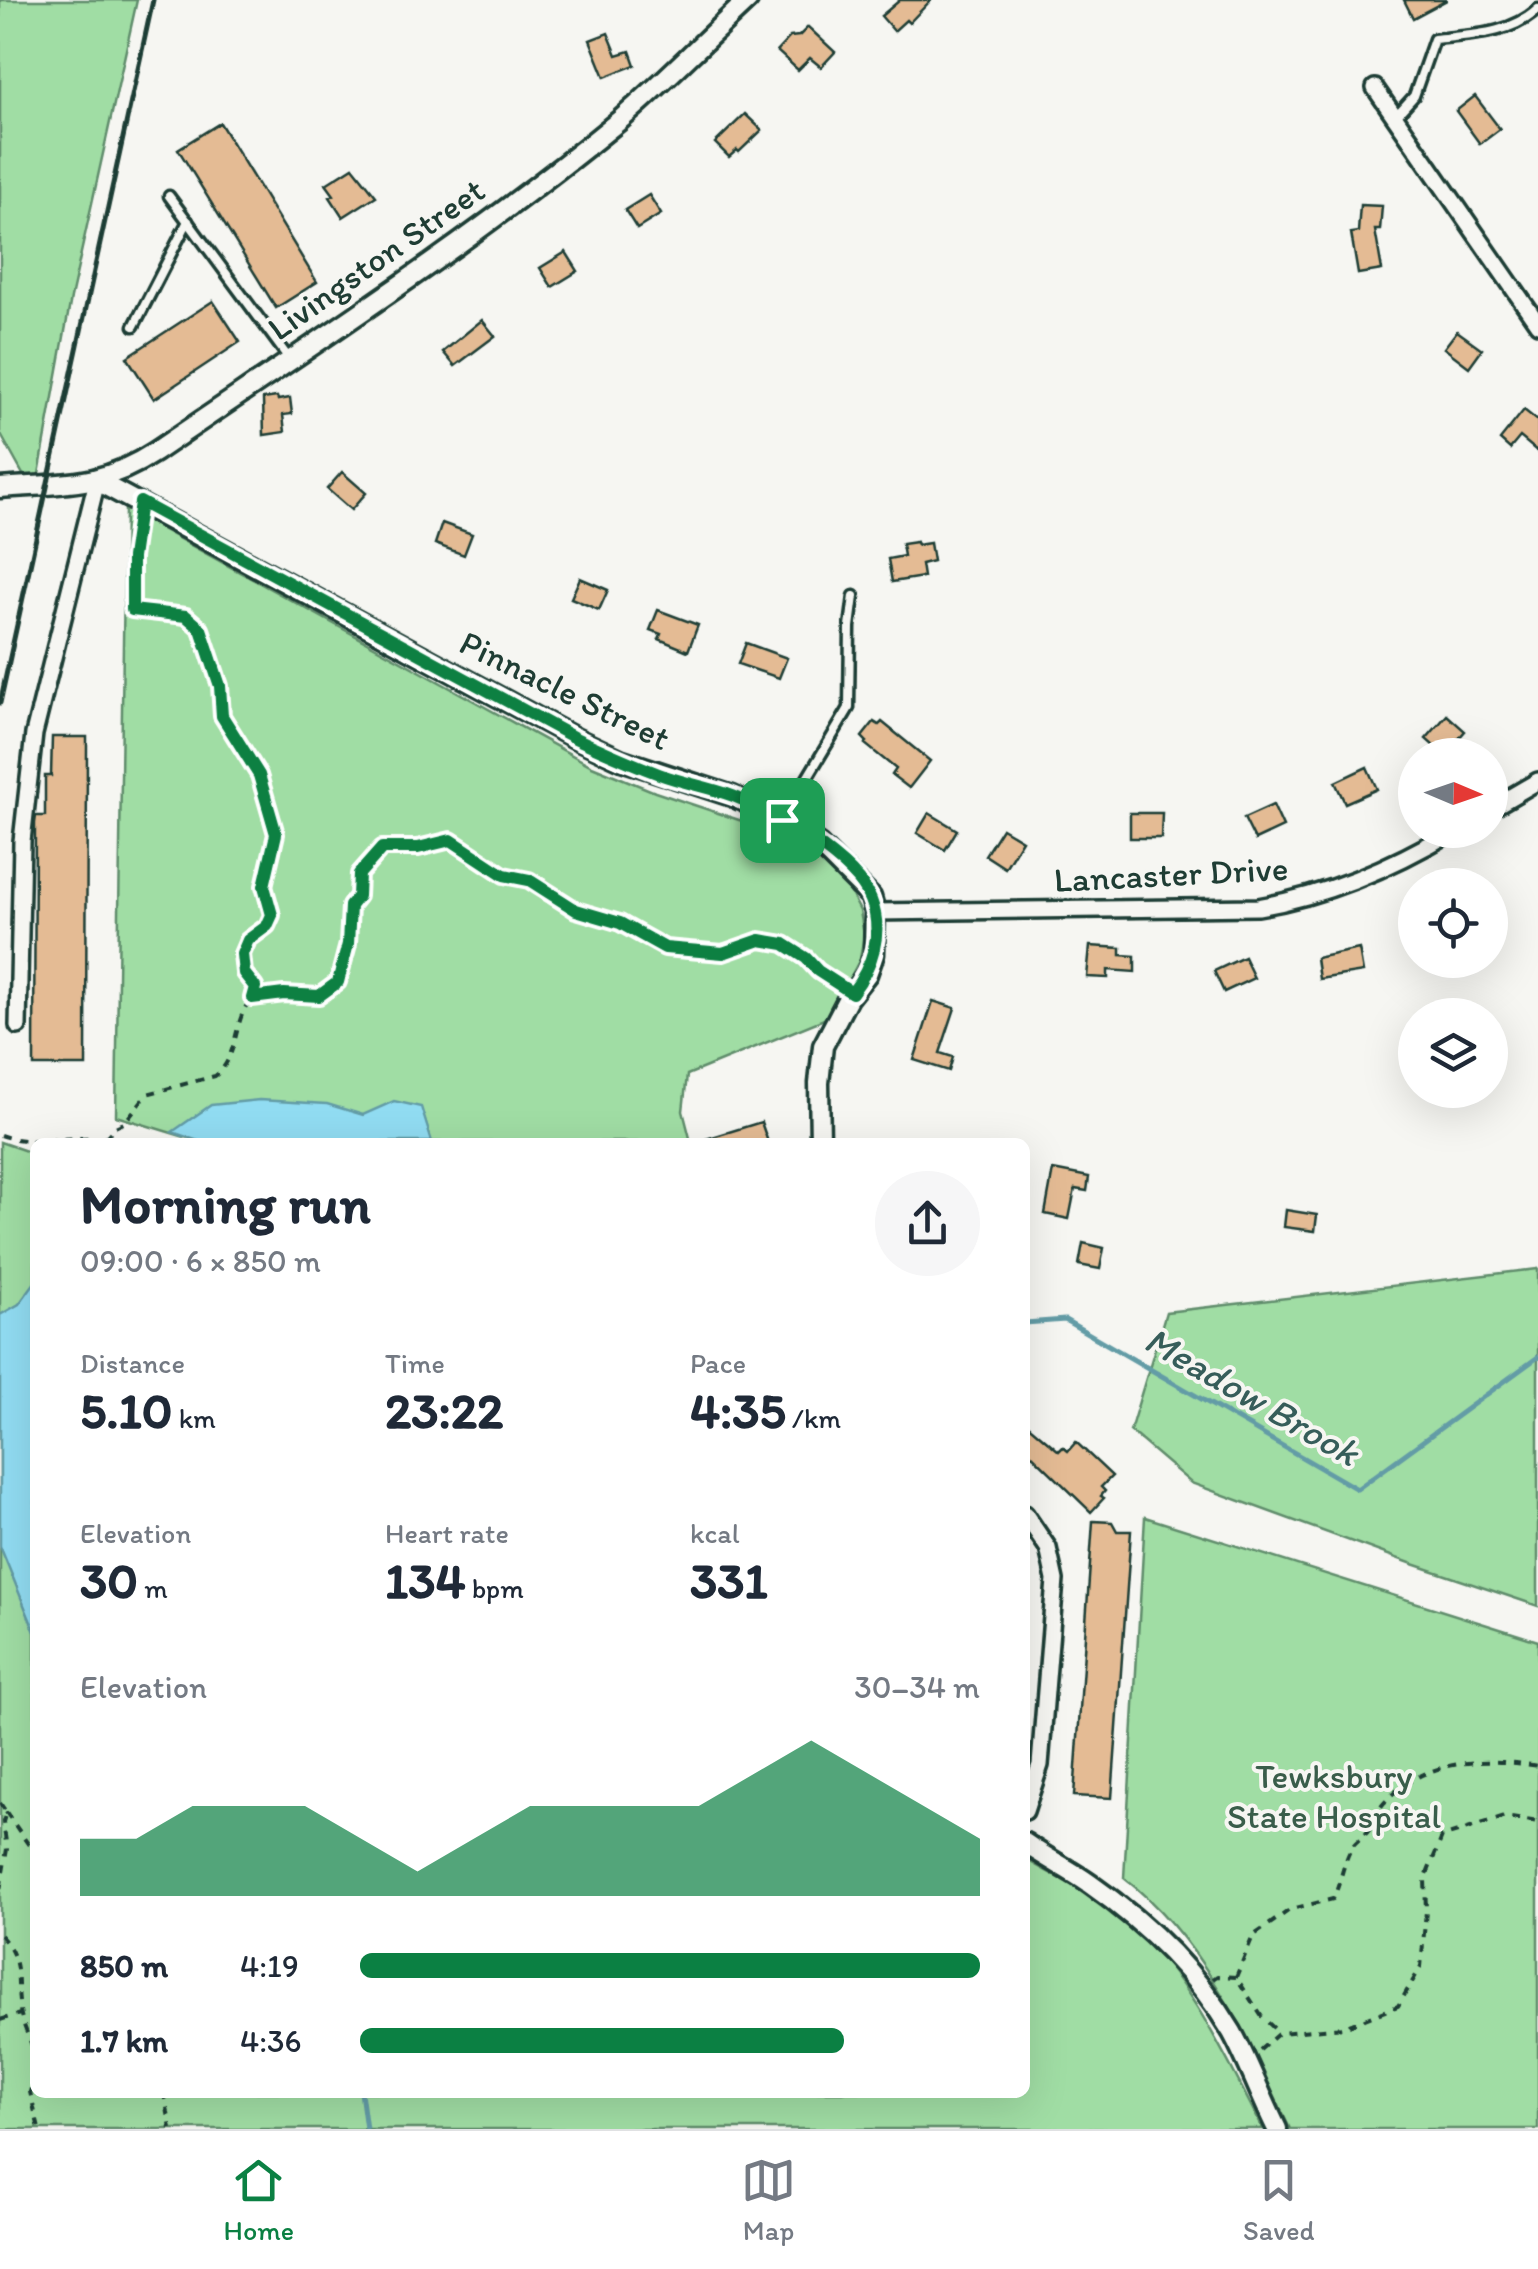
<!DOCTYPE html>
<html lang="en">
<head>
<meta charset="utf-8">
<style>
	body { margin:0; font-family:Itim,sans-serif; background:#f6f6f7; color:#1f2937; height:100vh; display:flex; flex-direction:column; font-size:38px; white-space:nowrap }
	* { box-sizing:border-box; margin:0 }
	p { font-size:32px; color:#747a83 }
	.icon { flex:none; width:55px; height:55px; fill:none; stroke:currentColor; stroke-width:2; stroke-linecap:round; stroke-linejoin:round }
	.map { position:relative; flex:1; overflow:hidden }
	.side { position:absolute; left:30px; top:1138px; width:1000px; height:960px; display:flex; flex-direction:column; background:#fff; border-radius:15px; box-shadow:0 10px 40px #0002 }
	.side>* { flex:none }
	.needle { width:65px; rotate:92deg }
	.fabs { position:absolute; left:1398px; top:738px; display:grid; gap:20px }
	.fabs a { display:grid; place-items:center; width:110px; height:110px; border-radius:50%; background:#fff; box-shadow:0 10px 40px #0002; font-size:50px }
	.pin { position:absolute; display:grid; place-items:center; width:85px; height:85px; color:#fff; margin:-42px; border-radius:20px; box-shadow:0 5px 15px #0006 }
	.round { display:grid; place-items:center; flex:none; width:105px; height:105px; border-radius:52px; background:#f6f6f7 }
	.headline { display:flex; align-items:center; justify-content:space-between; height:170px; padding:0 50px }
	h1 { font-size:55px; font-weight:700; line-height:75px }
	.figures { display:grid; grid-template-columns:repeat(3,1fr); gap:15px; height:170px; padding:10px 50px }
	.figures div { display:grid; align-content:center }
	.figures b { font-size:50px; font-weight:700 }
	.figures small { font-size:28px; font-weight:400 }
	.figures p { font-size:28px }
	.chart { height:280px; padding:20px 50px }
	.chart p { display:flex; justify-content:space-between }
	.chart svg { width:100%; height:180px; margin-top:10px; fill:#0b8043; opacity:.7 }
	ul { padding:0 50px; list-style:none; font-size:32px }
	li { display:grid; grid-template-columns:160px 120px 1fr; align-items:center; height:75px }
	li i { height:25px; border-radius:12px; background:#0b8043 }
	.dock { display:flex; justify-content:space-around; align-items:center; height:140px; border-top:2px solid #e0e1e3; background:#fff; font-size:28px; color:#747a83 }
	.dock a { display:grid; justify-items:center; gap:5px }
	.dock .active { color:#0b8043 }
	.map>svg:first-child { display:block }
	.green { fill:#a0dda4; stroke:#608d6c; stroke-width:2.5 }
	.water { fill:#91dcf2; stroke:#639ca6; stroke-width:2.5 }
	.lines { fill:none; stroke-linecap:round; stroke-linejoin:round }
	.stream { stroke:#639ca6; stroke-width:5 }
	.building { fill:#e4bb94; stroke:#1f3d34; stroke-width:2.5 }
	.service-casing { stroke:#1f3d34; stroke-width:15 }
	.minor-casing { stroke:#1f3d34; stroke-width:22 }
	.tertiary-casing { stroke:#1f3d34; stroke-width:25 }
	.path { stroke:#1f3d34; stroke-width:4; stroke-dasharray:8 8; stroke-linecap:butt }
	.service { stroke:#f6f6f2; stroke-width:8 }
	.minor { stroke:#f6f6f2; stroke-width:15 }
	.tertiary { stroke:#f6f6f2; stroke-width:18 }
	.rail { stroke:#1f3d34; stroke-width:5 }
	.route-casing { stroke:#fff; stroke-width:20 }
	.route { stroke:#0b8043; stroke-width:12 }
	.labels { text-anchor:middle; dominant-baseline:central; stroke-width:8; stroke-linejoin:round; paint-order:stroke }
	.street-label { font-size:35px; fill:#1f3d34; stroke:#f6f6f2 }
	.park-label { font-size:35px; fill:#395d4a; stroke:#f6f6f2 }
	.water-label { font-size:38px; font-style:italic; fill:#365d5a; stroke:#f6f6f2 }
</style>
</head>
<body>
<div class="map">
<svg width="1538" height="2129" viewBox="0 0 1538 2129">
	<rect width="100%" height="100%" fill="#f6f6f2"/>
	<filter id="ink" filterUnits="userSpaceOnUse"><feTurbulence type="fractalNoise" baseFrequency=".01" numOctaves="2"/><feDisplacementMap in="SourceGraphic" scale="20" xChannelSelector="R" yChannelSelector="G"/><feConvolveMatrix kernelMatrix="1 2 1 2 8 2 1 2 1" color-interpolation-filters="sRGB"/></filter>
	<g filter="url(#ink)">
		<!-- green -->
		<g class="green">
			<path d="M0 0H137L71 298 35 496 0 433Z"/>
			<path d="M125 509 592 766 655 792 757 826 796 844 836 874 849 890 860 911 864 935 860 959 829 1017 687 1075 683 1111 691 1142H201L116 1116Z"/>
			<path d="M0 1142 35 1154V2092H1025V1859C1061 1880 1098 1897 1129 1924 1190 1978 1226 2058 1263 2129H0Z"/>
			<path d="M1538 1269V1606L1413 1564 1191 1483 1130 1431 1166 1312Z"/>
			<path d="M1145 1517 1538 1641V2129H1290C1248 2040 1204 1940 1124 1878Z"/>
		</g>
		<!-- water -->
		<g class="water">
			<path d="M259 1100 327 1104 363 1115 394 1101 421 1107 432 1142H201L172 1132 211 1105Z"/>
			<path d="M35 1282V1632L0 1546V1315L19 1304Z"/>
		</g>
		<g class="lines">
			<!-- stream -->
			<g class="stream">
				<path d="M1025 1323 1065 1320 1357 1489 1538 1357"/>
				<path d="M361 2092 366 2129"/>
			</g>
		</g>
		<!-- building -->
		<g class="building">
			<path d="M900 0H931L909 23 906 20 894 31 881 16Z"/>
			<path d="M1404 0H1447L1413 18Z"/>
			<path d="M808 27 835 52 821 67 810 58 798 70 777 51 790 37 799 36Z"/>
			<path d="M608 33 617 55 630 51 635 65 605 77 590 40Z"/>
			<path d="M1475 96 1500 129 1480 144 1456 111Z"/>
			<path d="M745 114 762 130 739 152 737 150 729 157 715 143Z"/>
			<path d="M220 123 317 282 276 308 178 149Z"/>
			<path d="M353 167 376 196 343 217 330 197 334 195 326 184Z"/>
			<path d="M649 195 661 214 637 229 625 210Z"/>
			<path d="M1360 205 1382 206 1380 230H1375L1382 270 1358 274 1351 233 1358 232Z"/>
			<path d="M566 252 578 271 552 287 540 268Z"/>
			<path d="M213 301 240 342 154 399 127 357Z"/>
			<path d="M482 320 495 336 455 366 443 352Z"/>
			<path d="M1457 331 1482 349 1469 367 1444 348Z"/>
			<path d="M277 397 278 400 290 398 292 414 283 415 285 432 264 435 263 399Z"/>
			<path d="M1524 410 1538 421V452L1520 437 1510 449 1500 440Z"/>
			<path d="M342 472 366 493 351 510 327 489Z"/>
			<path d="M442 523 472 534 464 555 435 544Z"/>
			<path d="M916 542 917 545 930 543 933 561 921 564 923 577 892 582 888 559 904 556 902 544Z"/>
			<path d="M580 578 608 590 599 610 571 598Z"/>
			<path d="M658 610 698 625 688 651 659 639 661 634 650 630Z"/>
			<path d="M746 643 787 658 779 678 738 664Z"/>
			<path d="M1447 715 1465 731 1444 755 1426 739Z"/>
			<path d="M874 722 879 725 882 722 930 761 909 788 892 775 896 769 865 744 867 742 862 737Z"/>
			<path d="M52 737H87L86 1066H34L35 823 36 816H45V776H51Z"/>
			<path d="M1367 767 1377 789 1345 803 1335 782Z"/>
			<path d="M1273 805 1283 827 1255 840 1244 818Z"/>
			<path d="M929 813 957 830 945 850 917 833Z"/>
			<path d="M1130 813H1162L1161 838H1130Z"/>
			<path d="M1002 828 1022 840 1005 868 985 855Z"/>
			<path d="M1090 946 1121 948V955L1135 956V972L1108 970V978L1087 977Z"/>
			<path d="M1359 949 1363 972 1319 979 1316 958Z"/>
			<path d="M1244 957 1254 978 1224 992 1214 971Z"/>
			<path d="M933 1001 955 1008 940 1053 953 1057 949 1071 914 1060Z"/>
			<path d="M761 1122 768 1142H706V1139Z"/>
			<path d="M1053 1170 1089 1177 1087 1191 1075 1189 1069 1219 1045 1214Z"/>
			<path d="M1286 1210 1317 1215 1315 1231 1284 1227Z"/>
			<path d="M1083 1243 1104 1248 1100 1269 1079 1265Z"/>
			<path d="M1025 1422 1059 1451 1063 1447 1068 1451 1076 1442 1112 1476 1101 1487 1105 1491 1101 1496 1104 1498 1091 1512 1025 1448Z"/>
			<path d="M1093 1521 1112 1522 1117 1531H1131L1112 1798 1074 1796Z"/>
		</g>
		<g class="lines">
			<!-- service casing -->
			<g class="service-casing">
				<g id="service">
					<path d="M1395 117 1414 96 1434 39C1470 35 1511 35 1538 9"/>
					<path d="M169 196 290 360"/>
					<path d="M134 326 188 221"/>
					<path d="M782 820 849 708 850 627 854 596"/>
				</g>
			</g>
			<!-- minor casing -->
			<g class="minor-casing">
				<g id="minor">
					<path d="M1375 88 1538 324"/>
					<path d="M1490 809 1538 781"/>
					<path d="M875 912 1258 907C1329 895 1393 867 1455 830"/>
					<path d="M18 1026 22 841 34 734 97 481"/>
					<path d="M1025 1514 1048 1548 1055 1580 1040 1765 1025 1811"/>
				</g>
			</g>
			<!-- tertiary casing -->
			<g class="tertiary-casing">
				<g id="tertiary">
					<path d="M97 481 575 738 622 760 732 796 776 816 819 845 871 897 875 912 874 954 867 974 848 998 823 1046 819 1083 820 1142"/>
					<path d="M0 488C62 483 100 488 155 452 312 345 473 241 620 120 664 82 705 40 748 0"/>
					<path d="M1025 1843C1046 1858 1069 1869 1090 1884 1146 1923 1197 1973 1232 2032 1249 2063 1261 2097 1277 2129"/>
				</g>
			</g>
			<!-- path -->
			<g class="path">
				<path d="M137 522 132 558 133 610 186 616 201 629 220 686 222 716 259 775 276 831 264 886 272 915 267 926 248 940 242 955 244 973 255 987 252 998"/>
				<path d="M0 1135C38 1149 80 1130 119 1142"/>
				<path d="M105 1138 115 1127 124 1123 147 1094 215 1076C240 1056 232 1020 252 998L284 994 319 997 339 982 348 944 350 906 358 896 359 874 383 848H417L451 840 503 875 529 880 576 910 621 923 665 948 723 953 760 940 784 944 840 985"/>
				<path d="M0 1803 6 1812 3 1822 7 1849 0 1890"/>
				<path d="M6 1812 35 1854"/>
				<path d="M0 1935C24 1961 15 1978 20 2010 22 2025 31 2040 35 2055"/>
				<path d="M1236 1977 1253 1936 1291 1909 1333 1899C1341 1882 1343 1863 1352 1847 1357 1840 1364 1837 1369 1830 1374 1821 1377 1811 1384 1803 1423 1759 1485 1757 1538 1766"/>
				<path d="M1213 1979 1217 1976 1236 1977 1262 2017 1279 2033"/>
				<path d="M0 2020 20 2014"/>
				<path d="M1260 2050 1279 2033 1344 2027 1398 2006 1421 1967 1426 1911 1425 1879 1442 1837 1505 1817 1538 1822"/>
				<path d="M35 2073 30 2092 39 2129"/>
				<path d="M164 2092 171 2129"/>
			</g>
			<!-- service -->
			<use href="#service" class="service"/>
			<!-- minor -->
			<use href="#minor" class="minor"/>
			<!-- tertiary -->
			<use href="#tertiary" class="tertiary"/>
			<!-- rail -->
			<path class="rail" d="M0 703 153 0"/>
		</g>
	</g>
	<g class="lines" filter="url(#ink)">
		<!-- route casing -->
		<g class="route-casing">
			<path id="route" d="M140 502 575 738C603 751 630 763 659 774 683 783 709 787 733 796 771 811 856 861 871 900 884 933 872 967 852 993L818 971 806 958 784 944 760 940 723 953 665 948 620 923 576 910 529 880 504 875 451 840 418 848H382L359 874 358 896 350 906 348 944 338 982 319 996 284 994 252 998 255 987 244 973 242 954 248 940 267 926 272 915 264 886 276 834 259 775 222 716 220 686 201 629 186 616 132 610V558Z"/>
		</g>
		<!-- route -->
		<use href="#route" class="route"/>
	</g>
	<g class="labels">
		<!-- street labels -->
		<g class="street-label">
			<text transform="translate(376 259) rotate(-35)">Livingston Street</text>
			<text transform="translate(565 690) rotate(26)">Pinnacle Street</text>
			<text transform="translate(1171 874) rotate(-3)">Lancaster Drive</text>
		</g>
		<!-- park labels -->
		<g class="park-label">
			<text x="1334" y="1776">Tewksbury<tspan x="1334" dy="40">State Hospital</tspan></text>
		</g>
		<!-- water labels -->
		<g class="water-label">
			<text transform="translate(1252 1396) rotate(30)">Meadow Brook</text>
		</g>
	</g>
</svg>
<div class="fabs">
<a><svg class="needle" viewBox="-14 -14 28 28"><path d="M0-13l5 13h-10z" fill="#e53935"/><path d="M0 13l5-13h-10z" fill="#747a83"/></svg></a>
<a><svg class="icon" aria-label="locate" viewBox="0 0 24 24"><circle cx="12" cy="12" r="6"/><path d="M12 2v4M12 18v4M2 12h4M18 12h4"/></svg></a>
<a><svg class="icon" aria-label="layers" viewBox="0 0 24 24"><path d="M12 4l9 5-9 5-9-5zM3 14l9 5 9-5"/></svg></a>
</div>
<div class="pin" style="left:782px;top:820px;background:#1e9e55"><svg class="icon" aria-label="arrive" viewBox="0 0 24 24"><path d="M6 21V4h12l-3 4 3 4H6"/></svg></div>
<section class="side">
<div class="headline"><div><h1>Morning run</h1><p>09:00 · 6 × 850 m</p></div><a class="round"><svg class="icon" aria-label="share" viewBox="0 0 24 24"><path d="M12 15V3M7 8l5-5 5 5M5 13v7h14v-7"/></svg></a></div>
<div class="figures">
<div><p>Distance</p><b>5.10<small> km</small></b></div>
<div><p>Time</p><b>23:22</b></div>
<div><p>Pace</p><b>4:35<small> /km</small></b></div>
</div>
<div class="figures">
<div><p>Elevation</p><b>30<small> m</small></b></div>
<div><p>Heart rate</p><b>134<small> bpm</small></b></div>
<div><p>kcal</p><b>331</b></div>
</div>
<div class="chart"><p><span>Elevation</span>30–34 m</p>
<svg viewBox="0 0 160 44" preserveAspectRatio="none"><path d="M0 44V30L10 30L20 22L30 22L40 22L50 30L60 38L70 30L80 22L90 22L100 22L110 22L120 14L130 6L140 14L150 22L160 30V44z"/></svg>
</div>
<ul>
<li><b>850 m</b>4:19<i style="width:100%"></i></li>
<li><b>1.7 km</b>4:36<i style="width:78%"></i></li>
</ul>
</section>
</div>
<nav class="dock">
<a class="active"><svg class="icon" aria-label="home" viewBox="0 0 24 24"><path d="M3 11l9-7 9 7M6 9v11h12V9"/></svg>Home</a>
<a><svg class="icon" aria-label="map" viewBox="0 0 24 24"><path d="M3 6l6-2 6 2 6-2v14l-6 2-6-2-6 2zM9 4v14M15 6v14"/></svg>Map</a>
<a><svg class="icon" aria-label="saved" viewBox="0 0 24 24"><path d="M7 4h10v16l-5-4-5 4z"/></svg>Saved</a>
</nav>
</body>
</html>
